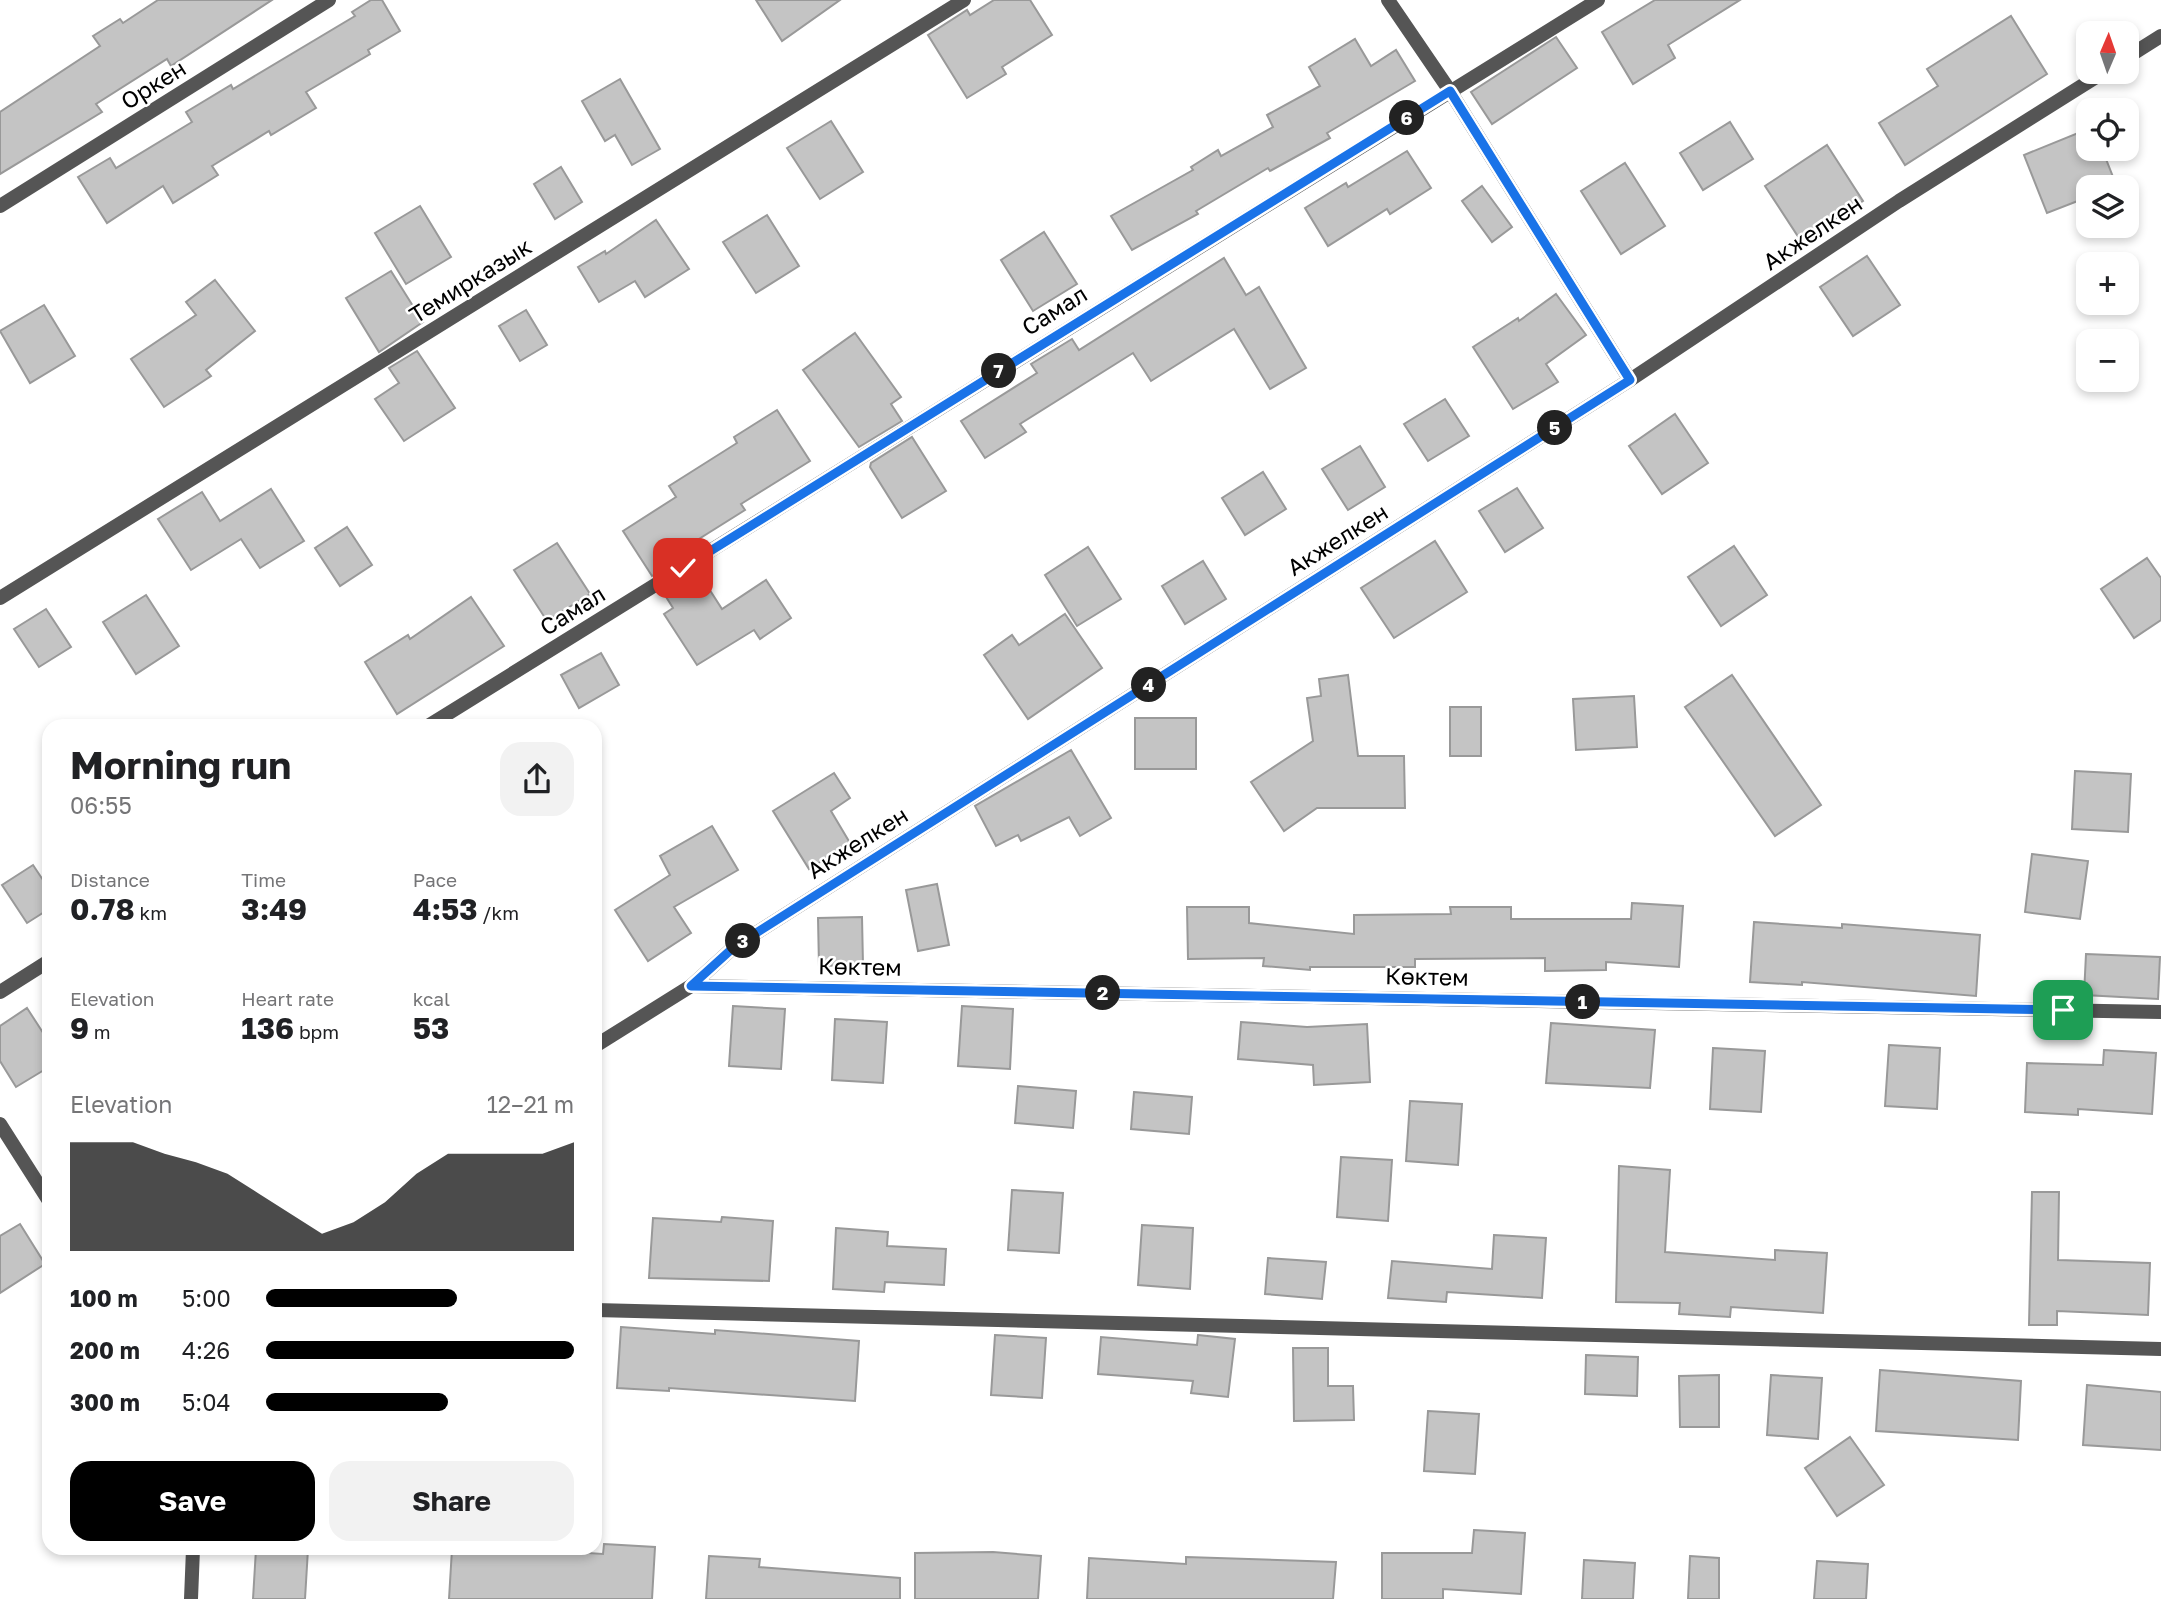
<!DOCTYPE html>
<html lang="en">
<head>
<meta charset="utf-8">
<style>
	body { margin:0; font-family:"Golos Text",sans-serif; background:#f2f2f2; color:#202124; height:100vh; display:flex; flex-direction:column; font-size:26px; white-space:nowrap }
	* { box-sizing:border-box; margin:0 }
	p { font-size:23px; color:#757577 }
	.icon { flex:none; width:38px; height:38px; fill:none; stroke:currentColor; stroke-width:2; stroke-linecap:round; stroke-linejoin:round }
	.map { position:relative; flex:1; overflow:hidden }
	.details { position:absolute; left:42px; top:719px; width:560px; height:836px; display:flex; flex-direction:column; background:#fff; border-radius:21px; box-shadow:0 4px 10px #0003 }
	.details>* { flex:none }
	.needle { width:46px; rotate:2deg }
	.controls { position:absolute; left:2076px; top:21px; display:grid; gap:14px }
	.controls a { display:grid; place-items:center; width:63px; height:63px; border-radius:14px; background:#fff; box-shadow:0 4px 10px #0003; font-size:35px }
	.pin { position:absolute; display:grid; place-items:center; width:60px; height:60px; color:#fff; margin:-30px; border-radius:14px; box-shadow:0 4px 10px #0006 }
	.km { position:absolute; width:35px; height:35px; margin:-18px; border-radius:50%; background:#222; color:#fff; font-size:19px; line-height:35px; text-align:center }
	.round { display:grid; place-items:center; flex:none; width:74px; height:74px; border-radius:21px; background:#f2f2f2 }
	.overview { display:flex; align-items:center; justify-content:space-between; height:119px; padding:0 28px }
	h1 { font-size:38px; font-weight:700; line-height:52px }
	.metrics { display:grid; grid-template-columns:repeat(3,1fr); gap:10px; height:119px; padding:7px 28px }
	.metrics div { display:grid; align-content:center }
	.metrics b { font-size:30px; font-weight:700 }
	.metrics small { font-size:19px; font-weight:400 }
	.metrics p { font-size:19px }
	.chart { height:196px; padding:14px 28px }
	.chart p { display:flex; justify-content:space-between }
	.chart svg { width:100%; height:126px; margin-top:7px; fill:#000; opacity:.7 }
	.button { display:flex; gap:14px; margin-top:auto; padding:14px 28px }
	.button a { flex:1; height:80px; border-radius:21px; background:#000; color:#fff; font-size:28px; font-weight:700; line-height:80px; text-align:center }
	.button a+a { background:#f2f2f2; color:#202124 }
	ul { padding:0 28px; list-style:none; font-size:23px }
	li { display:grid; grid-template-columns:112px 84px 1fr; align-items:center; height:52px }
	li i { height:18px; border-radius:9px; background:#000 }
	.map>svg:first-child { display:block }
	.building { fill:#c4c4c4; stroke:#999; stroke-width:2 }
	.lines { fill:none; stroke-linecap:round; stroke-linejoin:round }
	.street { stroke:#555; stroke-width:14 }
	.route-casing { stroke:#fff; stroke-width:14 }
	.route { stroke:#1a73e8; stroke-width:9 }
	.labels { text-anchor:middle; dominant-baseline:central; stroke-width:5; stroke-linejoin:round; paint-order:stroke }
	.street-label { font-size:23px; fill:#000; stroke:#fff }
</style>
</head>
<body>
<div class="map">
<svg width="2161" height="1599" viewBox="0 0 2161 1599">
	<rect width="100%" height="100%" fill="#fff"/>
	<!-- building -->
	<g class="building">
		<path d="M158 0H272L171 66 167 59 96 104 102 112 0 174V112L100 46 93 36 120 19 123 23Z"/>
		<path d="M371 0H382L400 31 368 50 370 54 306 92 316 108 271 135 269 131 212 166 218 175 173 203 163 186 107 223 78 177 110 158 116 168 192 122 186 112 231 85 233 89 355 16 352 12Z"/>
		<path d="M756 0H840L782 41Z"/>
		<path d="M994 0H1030L1052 35 1002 67 1006 74 967 98 928 35 967 10 970 15Z"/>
		<path d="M1655 0H1740L1668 45 1675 58 1633 84 1602 32Z"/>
		<path d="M2011 16 2047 74 1905 165 1879 123 1938 86 1927 69Z"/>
		<path d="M1556 37 1577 68 1492 124 1471 92Z"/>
		<path d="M1355 39 1371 66 1396 50 1415 81 1327 133 1330 138 1270 171 1268 168 1196 211 1198 214 1132 250 1111 216 1193 170 1191 167 1218 150 1221 156 1273 127 1267 115 1320 86 1309 67Z"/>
		<path d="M620 79 660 149 632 165 615 135 605 141 582 101Z"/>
		<path d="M831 121 863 172 820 199 787 148Z"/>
		<path d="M1730 122 1753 159 1703 190 1680 153Z"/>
		<path d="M2088 129V149H2102L2117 187H2088V197L2047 213 2024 155Z"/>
		<path d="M1827 145 1863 201 1801 241 1765 186Z"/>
		<path d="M1407 151 1431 188 1390 214 1387 209 1328 246 1305 208 1346 183 1348 187Z"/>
		<path d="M1625 163 1665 226 1621 254 1581 191Z"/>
		<path d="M561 167 582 202 555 219 534 184Z"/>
		<path d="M1482 186 1512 227 1492 242 1462 201Z"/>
		<path d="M420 206 451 257 406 284 375 233Z"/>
		<path d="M767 215 799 266 756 293 723 242Z"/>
		<path d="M656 220 689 269 645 297 635 281 599 302 578 267 605 251 606 254Z"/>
		<path d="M1044 232 1077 284 1033 311 1001 260Z"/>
		<path d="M1867 256 1900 305 1853 336 1820 287Z"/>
		<path d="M1224 258 1246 295 1259 287 1306 368 1270 389 1234 329 1151 381 1133 353 1020 424 1026 432 985 458 961 421 1037 373 1031 364 1072 339 1079 350Z"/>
		<path d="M391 271 423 322 379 352 346 298Z"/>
		<path d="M215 280 255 331 206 370 211 376 164 407 131 359 196 315 186 302Z"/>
		<path d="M1556 294 1586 335 1546 364 1558 382 1513 409 1473 347 1518 318 1519 321Z"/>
		<path d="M44 305 75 356 30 383 0 331Z"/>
		<path d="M526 310 547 345 520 361 499 326Z"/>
		<path d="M855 333 901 397 891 404 902 421 859 447 803 370Z"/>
		<path d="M417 351 455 408 404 441 375 399 399 383 389 368Z"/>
		<path d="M1445 399 1469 436 1428 461 1404 424Z"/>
		<path d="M777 410 810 461 741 504 745 510 683 549 687 554 652 576 623 531 676 497 669 486 737 443 734 437Z"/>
		<path d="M1675 414 1708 463 1662 494 1629 446Z"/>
		<path d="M912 437 946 491 902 518 870 467 871 463Z"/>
		<path d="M1360 446 1385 487 1348 510 1322 469Z"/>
		<path d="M1263 472 1286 509 1245 535 1222 498Z"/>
		<path d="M1517 488 1543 528 1505 552 1479 511Z"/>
		<path d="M271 489 304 541 260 568 241 539 191 570 158 519 202 492 220 521Z"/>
		<path d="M347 527 372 565 340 586 315 548Z"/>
		<path d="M1435 541 1467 592 1394 638 1361 588Z"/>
		<path d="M557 543 590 594 547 621 514 570Z"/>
		<path d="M1734 546 1767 595 1721 626 1688 577Z"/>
		<path d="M1088 547 1121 599 1077 626 1045 575Z"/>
		<path d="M2147 558 2161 578V620L2134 638 2101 589Z"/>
		<path d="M1203 561 1226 599 1185 624 1162 586Z"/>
		<path d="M697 570 722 609 766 580 791 618 760 639 754 630 697 665 664 614 673 608 663 592Z"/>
		<path d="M146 595 179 646 136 674 103 622Z"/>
		<path d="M471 597 504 646 397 714 365 662 408 635 410 639Z"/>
		<path d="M46 609 71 647 39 667 14 629Z"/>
		<path d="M1065 614 1102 668 1028 719 984 655 1012 635 1019 645Z"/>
		<path d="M601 653 619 685 579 708 561 675Z"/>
		<path d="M1348 675 1358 756H1404L1405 808H1317L1284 831 1251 782 1313 741 1307 698 1321 696 1319 679Z"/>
		<path d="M1732 675 1821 805 1775 836 1685 707Z"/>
		<path d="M1634 696 1637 747 1576 750 1573 699Z"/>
		<rect x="1450" y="707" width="31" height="49"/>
		<rect x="1135" y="718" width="61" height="51"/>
		<path d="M1071 750 1111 818 1080 836 1069 817 1021 841 1018 835 996 846 975 806Z"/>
		<path d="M2075 771 2131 774 2128 832 2072 829Z"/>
		<path d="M834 773 850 798 831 811 850 843 809 869 773 811Z"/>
		<path d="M712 826 738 870 674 907 691 933 648 961 615 910 670 875 660 856Z"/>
		<path d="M2032 854 2088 861 2080 919 2025 912Z"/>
		<path d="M33 865 49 889V909L27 923 2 885Z"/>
		<path d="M937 884 949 945 918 951 906 890Z"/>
		<path d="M1632 903 1683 906 1679 967 1606 962V970L1545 971V958L1415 959V967H1310V970L1263 966 1264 958 1188 959 1187 907H1249V923L1354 934V915L1451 914 1450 907H1511V919H1631Z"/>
		<path d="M862 917 863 965 819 966 818 918Z"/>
		<path d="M1754 922 1842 928V924L1980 935 1976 996 1802 982V985L1750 982Z"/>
		<path d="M2086 954 2160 957 2158 999 2084 995Z"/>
		<path d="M733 1006 785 1009 781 1069 729 1066Z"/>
		<path d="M962 1006 1013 1009 1010 1069 958 1066Z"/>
		<path d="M27 1008 49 1042V1067L16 1087 0 1061V1026Z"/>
		<path d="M835 1019 887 1022 883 1083 832 1080Z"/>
		<path d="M1241 1022 1307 1027 1367 1024 1370 1082 1314 1085 1313 1065 1238 1059Z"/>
		<path d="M1551 1023 1655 1030 1650 1088 1546 1083Z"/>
		<path d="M1889 1045 1940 1048 1937 1109 1885 1106Z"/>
		<path d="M1713 1048 1765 1051 1761 1112 1710 1109Z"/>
		<path d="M2104 1050 2156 1053 2152 1114 2078 1109V1115L2025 1112 2027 1063 2103 1065Z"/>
		<path d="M1018 1086 1076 1091 1073 1128 1015 1123Z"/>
		<path d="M1134 1092 1192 1097 1189 1134 1131 1129Z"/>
		<path d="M1410 1101 1462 1104 1458 1165 1406 1161Z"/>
		<path d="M1341 1157 1392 1160 1388 1221 1337 1217Z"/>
		<path d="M1619 1166 1670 1170 1665 1252 1775 1260V1250L1827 1253 1823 1313 1731 1307 1730 1317 1679 1314 1680 1303 1616 1302Z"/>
		<path d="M1012 1190 1063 1193 1059 1253 1008 1250Z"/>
		<path d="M2032 1192H2059L2058 1260 2150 1263 2148 1315 2057 1311V1325H2029Z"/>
		<path d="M722 1217 773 1221 769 1281 649 1278 653 1218 721 1222Z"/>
		<path d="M20 1224 45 1264 0 1293V1236Z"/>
		<path d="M1142 1225 1193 1228 1190 1289 1138 1285Z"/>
		<path d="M836 1228 888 1232 887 1246 946 1249 944 1285 885 1282 884 1292 833 1289Z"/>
		<path d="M1494 1235 1546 1238 1542 1298 1447 1292 1446 1302 1388 1298 1392 1261 1492 1269Z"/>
		<path d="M1268 1258 1326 1262 1322 1299 1265 1294Z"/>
		<path d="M621 1327 715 1334V1330L859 1341 855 1401 669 1388V1391L617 1388Z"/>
		<path d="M995 1335 1046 1338 1042 1398 991 1395Z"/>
		<path d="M1198 1335 1235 1339 1228 1397 1191 1393 1193 1381 1098 1374 1101 1337 1197 1345Z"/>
		<path d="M1293 1348H1328V1386H1353L1354 1420 1294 1421Z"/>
		<path d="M1586 1355 1638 1357 1637 1396 1585 1394Z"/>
		<path d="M1880 1370 2021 1381 2018 1440 1876 1431Z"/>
		<path d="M1719 1375V1427H1680L1679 1376Z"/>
		<path d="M1771 1375 1822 1378 1818 1439 1767 1435Z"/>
		<path d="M2087 1385 2161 1392V1450L2083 1445Z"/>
		<path d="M1428 1411 1479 1414 1475 1474 1424 1471Z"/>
		<path d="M1850 1437 1884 1485 1837 1516 1805 1468Z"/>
		<path d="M1474 1530 1525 1533 1521 1594 1443 1589V1599H1382V1553H1472Z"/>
		<path d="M604 1544 655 1547 652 1599H449L452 1549 525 1554V1549L603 1554Z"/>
		<path d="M256 1549H308L305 1599H253Z"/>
		<path d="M993 1552 1041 1556 1038 1599H915V1553Z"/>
		<path d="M709 1556 760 1559 759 1567 900 1578V1599H706Z"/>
		<path d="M1690 1556 1719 1558V1599H1688Z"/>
		<path d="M1186 1557 1336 1562 1333 1599H1087L1089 1558 1186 1564Z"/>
		<path d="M1584 1560 1635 1563 1633 1599H1582Z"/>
		<path d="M1817 1561 1868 1564 1866 1599H1814Z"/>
	</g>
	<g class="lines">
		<!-- street -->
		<g class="street">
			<path d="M1388 0 1450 91 1630 380"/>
			<path d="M2126 58 2161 36"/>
			<path d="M0 206 329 0"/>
			<path d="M0 598 964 0"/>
			<path d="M428 726 1598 0"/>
			<path d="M691 986 2161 1012"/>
			<path d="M0 992 49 961"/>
			<path d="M595 1046 691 986 734 947 1630 380 1899 201 2104 72"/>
			<path d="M0 1124 49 1201"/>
			<path d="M595 1310 2161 1349"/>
			<path d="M191 1599 193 1549"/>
		</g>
	</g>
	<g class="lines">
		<!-- route casing -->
		<g class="route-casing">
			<path id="route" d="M683 568 1450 91 1630 380 734 947 691 986 2063 1010"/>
		</g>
		<!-- route -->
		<use href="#route" class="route"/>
	</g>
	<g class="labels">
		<!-- street labels -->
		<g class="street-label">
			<text transform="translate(153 84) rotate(-32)">Оркен</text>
			<text transform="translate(1812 232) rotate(-34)">Акжелкен</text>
			<text transform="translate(470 280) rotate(-32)">Темирказык</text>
			<text transform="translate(1054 310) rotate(-32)">Самал</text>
			<text transform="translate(1337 539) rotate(-32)">Акжелкен</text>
			<text transform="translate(572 610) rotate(-32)">Самал</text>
			<text transform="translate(857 842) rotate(-32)">Акжелкен</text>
			<text transform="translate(860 966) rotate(1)">Көктем</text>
			<text transform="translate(1427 976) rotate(1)">Көктем</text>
		</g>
	</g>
</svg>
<div class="controls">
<a><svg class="needle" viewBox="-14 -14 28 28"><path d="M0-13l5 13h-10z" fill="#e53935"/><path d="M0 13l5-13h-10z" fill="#757577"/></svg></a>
<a><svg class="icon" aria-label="locate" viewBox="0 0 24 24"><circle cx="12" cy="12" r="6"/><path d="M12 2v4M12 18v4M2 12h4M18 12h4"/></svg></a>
<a><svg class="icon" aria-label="layers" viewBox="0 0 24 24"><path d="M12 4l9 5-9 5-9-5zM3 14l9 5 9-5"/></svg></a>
<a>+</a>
<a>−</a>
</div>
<div class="pin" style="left:2063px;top:1010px;background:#1e9e55"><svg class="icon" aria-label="arrive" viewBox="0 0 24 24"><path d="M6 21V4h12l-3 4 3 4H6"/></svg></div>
<div class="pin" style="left:683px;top:568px;background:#d93025"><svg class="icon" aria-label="check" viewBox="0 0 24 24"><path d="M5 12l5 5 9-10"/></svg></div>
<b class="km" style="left:1583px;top:1002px">1</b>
<b class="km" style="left:1103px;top:993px">2</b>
<b class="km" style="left:743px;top:941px">3</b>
<b class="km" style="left:1149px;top:685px">4</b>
<b class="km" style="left:1555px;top:428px">5</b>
<b class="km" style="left:1407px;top:118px">6</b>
<b class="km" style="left:999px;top:371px">7</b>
<section class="details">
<div class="overview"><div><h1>Morning run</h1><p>06:55</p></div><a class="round"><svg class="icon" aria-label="share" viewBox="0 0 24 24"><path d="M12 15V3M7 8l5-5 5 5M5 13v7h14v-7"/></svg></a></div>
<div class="metrics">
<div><p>Distance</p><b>0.78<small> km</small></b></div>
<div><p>Time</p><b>3:49</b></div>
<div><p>Pace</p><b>4:53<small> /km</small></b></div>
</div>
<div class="metrics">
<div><p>Elevation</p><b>9<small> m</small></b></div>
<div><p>Heart rate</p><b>136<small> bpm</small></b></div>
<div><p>kcal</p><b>53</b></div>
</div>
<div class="chart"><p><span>Elevation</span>12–21 m</p>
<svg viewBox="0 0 160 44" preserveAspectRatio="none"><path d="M0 44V6L10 6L20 6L30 10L40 13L50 17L60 24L70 31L80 38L90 34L100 27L110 17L120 10L130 10L140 10L150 10L160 6V44z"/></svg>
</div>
<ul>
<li><b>100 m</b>5:00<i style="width:62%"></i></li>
<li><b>200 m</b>4:26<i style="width:100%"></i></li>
<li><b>300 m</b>5:04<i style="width:59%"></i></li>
</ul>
<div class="button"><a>Save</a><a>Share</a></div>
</section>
</div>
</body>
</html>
